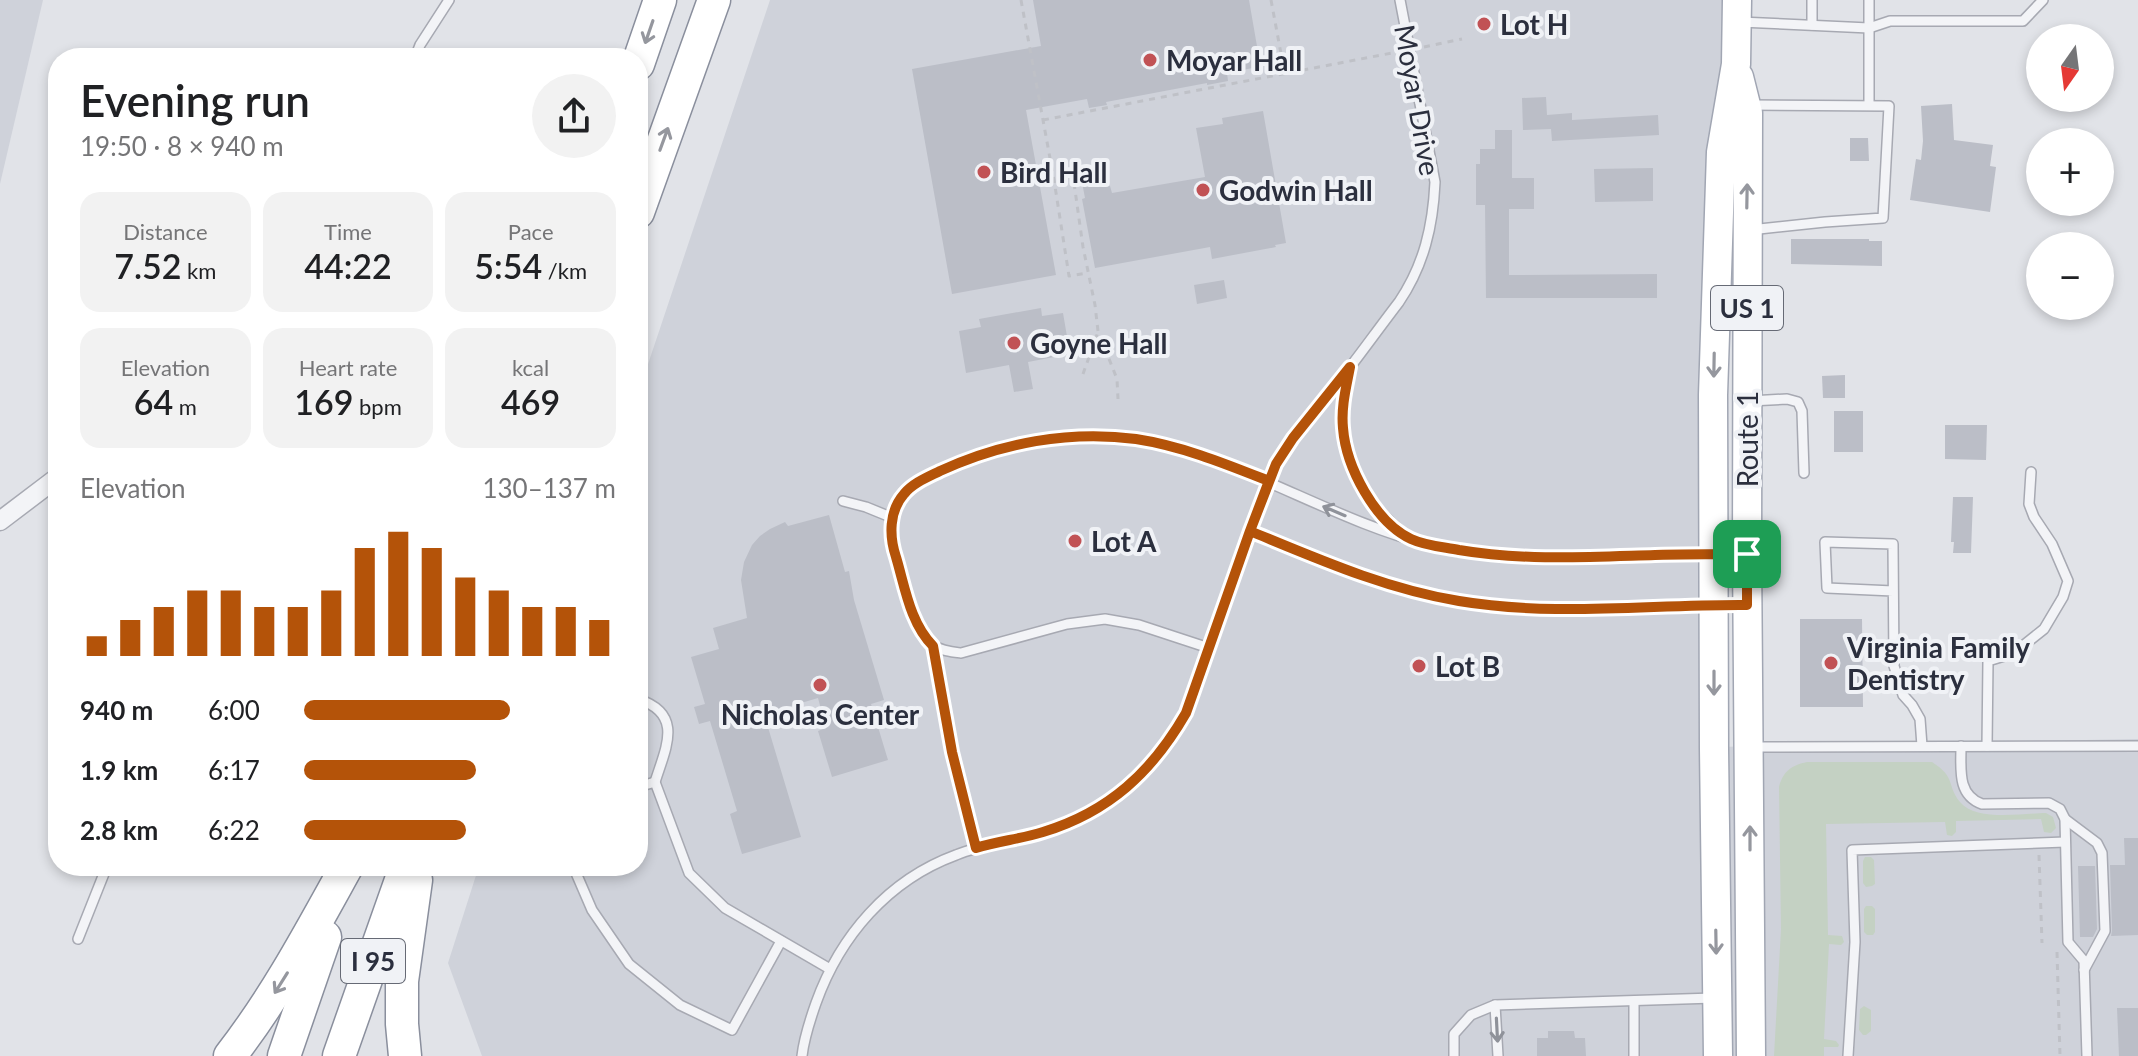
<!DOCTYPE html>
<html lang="en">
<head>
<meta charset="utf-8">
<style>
	body { margin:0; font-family:Lato,sans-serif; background:#f2f2f2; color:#202124; height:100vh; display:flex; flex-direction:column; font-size:30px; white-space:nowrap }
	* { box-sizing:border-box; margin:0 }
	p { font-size:26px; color:#757577 }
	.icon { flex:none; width:44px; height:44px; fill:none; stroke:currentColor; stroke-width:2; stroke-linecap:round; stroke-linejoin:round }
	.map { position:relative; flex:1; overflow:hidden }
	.drawer { position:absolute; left:48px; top:48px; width:600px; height:828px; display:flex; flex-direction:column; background:#fff; border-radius:32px; box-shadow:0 4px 12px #0003 }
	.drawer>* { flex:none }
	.needle { width:52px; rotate:194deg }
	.tools { position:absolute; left:2026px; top:24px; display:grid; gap:16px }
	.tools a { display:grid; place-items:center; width:88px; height:88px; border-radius:50%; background:#fff; box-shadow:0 4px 12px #0003; font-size:40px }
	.pin { position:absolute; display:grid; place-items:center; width:68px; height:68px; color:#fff; margin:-34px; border-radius:16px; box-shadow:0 4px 12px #0006 }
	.round { display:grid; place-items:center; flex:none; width:84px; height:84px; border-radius:42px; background:#f2f2f2 }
	.summary { display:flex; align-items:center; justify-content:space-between; height:136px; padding:0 32px }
	h1 { font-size:44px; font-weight:600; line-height:60px }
	.metrics { display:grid; grid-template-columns:repeat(3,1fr); gap:12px; height:136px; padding:8px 32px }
	.metrics div { display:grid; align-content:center; border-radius:20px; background:#f2f2f2; text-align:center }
	.metrics b { font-size:34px; font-weight:600 }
	.metrics small { font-size:22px; font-weight:400 }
	.metrics p { font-size:22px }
	.chart { height:224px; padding:16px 32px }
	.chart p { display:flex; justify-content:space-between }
	.chart svg { width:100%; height:144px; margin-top:8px; stroke:#b45309; stroke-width:6 }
	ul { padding:0 32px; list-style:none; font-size:26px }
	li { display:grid; grid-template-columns:128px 96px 1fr; align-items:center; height:60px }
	li i { height:20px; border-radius:10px; background:#b45309 }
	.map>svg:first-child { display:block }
	.built { fill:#cfd2da }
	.green { fill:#c4d1c3 }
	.building { fill:#bbbec7 }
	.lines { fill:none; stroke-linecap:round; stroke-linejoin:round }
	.lane-casing { stroke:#a7a9b2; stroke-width:12 }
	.street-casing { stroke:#a7a9b2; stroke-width:21 }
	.primary-casing { stroke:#a1a6b3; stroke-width:31 }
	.highway-casing { stroke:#8a8f9d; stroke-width:35 }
	.path { stroke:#bfc1c7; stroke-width:3; stroke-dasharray:6 6; stroke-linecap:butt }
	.lane { stroke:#f3f4f7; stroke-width:9 }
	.street { stroke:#f3f4f7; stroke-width:18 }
	.primary { stroke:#fff; stroke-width:28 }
	.highway { stroke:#fff; stroke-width:32 }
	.oneway { stroke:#95979e }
	.oneway2 { stroke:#8f929a }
	.route-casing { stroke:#fff; stroke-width:16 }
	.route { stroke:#b45309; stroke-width:10 }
	.poi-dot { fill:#c15255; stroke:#f0f2f6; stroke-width:3 }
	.labels { text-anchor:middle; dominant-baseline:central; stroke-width:8; stroke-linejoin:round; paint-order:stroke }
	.shield { fill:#f0f2f6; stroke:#666a75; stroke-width:2 }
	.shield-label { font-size:26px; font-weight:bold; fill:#2b2f3e }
	.poi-label { font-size:28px; font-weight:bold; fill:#2b2f3e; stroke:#f0f2f6; text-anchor:start }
	.street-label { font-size:28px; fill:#2b2f3e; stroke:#f0f2f6 }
</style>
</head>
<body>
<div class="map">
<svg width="2138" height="1056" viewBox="0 0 2138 1056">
	<rect width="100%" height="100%" fill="#e1e3e8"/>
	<!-- built -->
	<g class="built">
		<path d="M0 0H43L0 184Z"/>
		<path d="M770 0H1728L1715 747 2138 739V1056H482L448 963 479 866H638V394Z"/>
	</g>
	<!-- green -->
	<g class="green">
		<path d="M1807 762H1932C1957 778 1946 785 1960 802 1976 822 2024 813 2046 813L2053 817 2056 828 2051 833 2044 832 2041 819 1956 821V832L1952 836 1947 835 1945 822 1826 824 1828 935 1842 936 1844 942 1841 945 1829 944 1824 1039 1836 1041 1839 1045 1838 1047H1824V1056H1774L1781 929 1779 787C1783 771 1792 765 1807 762Z"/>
		<path d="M1865 857H1871L1874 860 1875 884 1872 886 1866 887 1863 883V861Z"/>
		<path d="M1866 906H1872L1875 909V932L1873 935H1867L1864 932V909Z"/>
		<path d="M1864 1006 1871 1010V1031L1866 1035H1863L1859 1030 1860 1009Z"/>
	</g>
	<!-- building -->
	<g class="building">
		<path d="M1033 0H1249L1258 52H1255L1258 67 1227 73 1228 81 1207 85V83L1106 102 1107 105 1089 108 1087 99 1026 110 1056 275 952 294 912 69 1041 46Z"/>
		<path d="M1546 97 1547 115 1572 113V120L1658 115 1659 135 1552 141 1551 129 1523 130 1522 98Z"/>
		<path d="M1952 104 1954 140 1993 145 1990 166 1996 167 1990 212 1910 200 1916 159 1921 160 1923 141 1921 106Z"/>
		<path d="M1263 111 1286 243 1275 245 1276 247 1212 259 1210 247 1095 268 1082 199 1085 198 1080 172 1098 169 1101 187 1110 186 1112 193 1205 177 1196 128 1223 124 1222 118Z"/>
		<path d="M1495 130H1512V178H1534V209H1509V275L1657 274V298H1486L1485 205H1476V164H1480V149H1495Z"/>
		<path d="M1850 138H1868L1869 161H1850Z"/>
		<path d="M1653 168V201L1595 202 1594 169Z"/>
		<path d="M1791 239H1869V241H1882V266L1791 264Z"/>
		<path d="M1224 280 1227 298 1197 304 1194 285Z"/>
		<path d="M1041 308 1042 316 1063 313 1070 354 1028 362 1033 389 1014 392 1009 365 966 373 959 331 981 327 979 319Z"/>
		<path d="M1845 375V398H1823L1822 376Z"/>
		<rect x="1834" y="411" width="29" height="41"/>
		<path d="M1945 425H1987L1986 460 1945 459Z"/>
		<path d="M1953 497H1973L1971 553H1953L1954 542H1951Z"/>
		<path d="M829 515 845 572 849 571 854 600 884 700 871 704 888 760 832 777 818 731 826 728 818 698 764 714 801 837 742 854 730 814 737 811 710 721 699 724 694 707 705 704 691 657 719 649 713 628 747 618 741 580 744 562 752 545 760 536 770 529 785 522 788 526Z"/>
		<path d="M1800 619H1862L1863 707H1800Z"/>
		<path d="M2124 838H2138V935L2111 936 2112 931 2110 865H2125Z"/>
		<path d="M2078 866H2095L2097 929 2093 937H2080Z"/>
		<path d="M2117 1008H2138V1056H2119Z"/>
		<path d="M1548 1031H1574L1575 1038H1585L1586 1056H1537V1038H1548Z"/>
	</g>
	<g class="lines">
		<!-- lane casing -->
		<g class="lane-casing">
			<g id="lane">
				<path d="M1869 0V105"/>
				<path d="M1740 22 1869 28 1890 21H2023L2043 0"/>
				<path d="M1812 25V0"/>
				<path d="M415 58 420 45 449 0"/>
				<path d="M1750 230 1825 222 1883 218 1889 106 1750 105"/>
				<path d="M1349 369C1335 440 1347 487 1404 534"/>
				<path d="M1750 401 1787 399 1798 402 1802 411 1804 473"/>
				<path d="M843 501 866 507 893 518"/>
				<path d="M1250 531C1319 559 1388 592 1463 602 1555 614 1649 604 1742 605"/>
				<path d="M1893 591 1827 588 1825 542 1893 544 1894 666 1903 695 1912 705 1920 719 1922 746"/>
				<path d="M933 646 952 752 976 848"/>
				<path d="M1209 648 1139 625 1105 619 1067 624 961 653C952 652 941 651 933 645 916 633 891 554 891 533 891 520 896 504 904 494 931 462 1033 439 1074 437 1206 430 1307 514 1430 545 1505 563 1582 556 1659 554 1687 554 1715 554 1744 554"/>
				<path d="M638 699C684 714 666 747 655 782"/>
				<path d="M1961 746C1961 769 1957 795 1982 804L2049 803 2060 809 2065 819 2068 942 2084 961 2087 1056"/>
				<path d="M1987 746 1988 661 2014 653 2044 629 2063 597 2068 581 2052 544 2034 517 2029 504 2031 472"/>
				<path d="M1753 747 2138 746"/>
				<path d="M638 787 655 782 689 873 725 908 830 969"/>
				<path d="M2065 819 2097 843 2102 853 2105 931 2084 970"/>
				<path d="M573 866 592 910 629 964 680 1005 732 1030 781 941"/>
				<path d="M78 939 107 866"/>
				<path d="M1495 1005 1498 1056"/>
				<path d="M802 1056C804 1038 810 1020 816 1003 840 936 888 880 956 855 975 847 995 844 1015 840 1057 830 1101 812 1133 782 1181 739 1195 689 1216 630 1235 576 1251 519 1276 466 1288 439 1311 416 1330 393 1354 363 1376 332 1399 302 1424 265 1433 226 1435 182L1400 0"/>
				<path d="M1454 1056V1034L1471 1015 1495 1005 1714 998"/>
				<path d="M1634 1056V1001"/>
				<path d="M1848 1056 1855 942 1852 850 2065 842"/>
			</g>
		</g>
		<!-- street casing -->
		<g class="street-casing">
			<path id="street" d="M0 521 58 477"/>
		</g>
		<!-- primary casing -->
		<g class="primary-casing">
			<g id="primary">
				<path d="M1739 77 1748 113 1747 554 1751 1056"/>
				<path d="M1718 1056 1714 749 1713 395 1721 152 1736 64 1737 0"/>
			</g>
		</g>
		<!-- highway casing -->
		<g class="highway-casing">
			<g id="highway">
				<path d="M638 64 660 0"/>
				<path d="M638 212 714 0"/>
				<path d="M230 1056C276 997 311 931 347 866"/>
				<path d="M284 1056 325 937"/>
				<path d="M339 1056 406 866"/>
				<path d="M405 1056 402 1024V981L416 880"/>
			</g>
		</g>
		<!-- path -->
		<g class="path">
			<path d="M1021 0 1054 180 1069 276 1088 273"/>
			<path d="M1271 0 1285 75"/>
			<path d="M1424 47 1462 39"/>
			<path d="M1043 120 1397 52"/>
			<path d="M1074 183 1083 247 1095 305 1098 331 1117 379 1118 399"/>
			<path d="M1083 374 1098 332"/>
			<path d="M2039 855 2042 943"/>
			<path d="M2057 952 2060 1056"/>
		</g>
		<!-- lane -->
		<use href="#lane" class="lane"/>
		<!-- street -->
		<use href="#street" class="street"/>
		<!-- primary -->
		<use href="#primary" class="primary"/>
		<!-- highway -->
		<use href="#highway" class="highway"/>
	</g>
	<!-- one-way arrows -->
	<defs><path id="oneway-shaft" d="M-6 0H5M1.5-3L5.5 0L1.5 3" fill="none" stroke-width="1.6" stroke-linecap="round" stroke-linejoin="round" transform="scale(2)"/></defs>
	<g class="oneway">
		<use href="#oneway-shaft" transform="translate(649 32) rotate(109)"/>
		<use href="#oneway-shaft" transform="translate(664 139) rotate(-70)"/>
		<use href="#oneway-shaft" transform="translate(1747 196) rotate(-89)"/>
		<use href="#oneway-shaft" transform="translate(1714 365) rotate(91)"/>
		<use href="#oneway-shaft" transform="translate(1714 683) rotate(90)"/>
		<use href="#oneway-shaft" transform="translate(1750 838) rotate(-90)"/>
		<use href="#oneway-shaft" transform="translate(1716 942) rotate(89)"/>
		<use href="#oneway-shaft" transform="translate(281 983) rotate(122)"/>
	</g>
	<g class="oneway2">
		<use href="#oneway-shaft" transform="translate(1334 511) rotate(-157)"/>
		<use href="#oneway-shaft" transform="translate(1497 1030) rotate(87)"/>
	</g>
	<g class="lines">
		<!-- route casing -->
		<g class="route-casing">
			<path id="route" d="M1747 554C1716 554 1686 554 1655 555 1589 557 1524 561 1459 550 1444 547 1426 546 1411 539 1375 522 1346 467 1343 428 1341 407 1346 388 1350 367L1293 438 1276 464 1250 531 1186 713C1152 772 1109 812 1043 832 1021 839 998 841 976 848L952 752 933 646C910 623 905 587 896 557 889 536 889 511 904 494 913 483 928 477 940 471 1001 443 1069 430 1136 439 1182 446 1226 464 1269 481L1250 531C1318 559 1386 589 1459 601 1554 617 1652 604 1747 605V554"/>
		</g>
		<!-- route -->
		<use href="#route" class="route"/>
	</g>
	<!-- markers -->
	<g class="poi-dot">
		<circle cx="1484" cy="24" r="8"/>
		<circle cx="1150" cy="60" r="8"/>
		<circle cx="984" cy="172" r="8"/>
		<circle cx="1203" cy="190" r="8"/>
		<circle cx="1014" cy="343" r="8"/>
		<circle cx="1075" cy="541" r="8"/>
		<circle cx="1831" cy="663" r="8"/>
		<circle cx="1419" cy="666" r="8"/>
		<circle cx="820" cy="685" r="8"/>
	</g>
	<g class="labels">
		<!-- shield labels -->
		<g class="shield">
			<rect x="1711" y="286" width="72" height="44" rx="6"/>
			<rect x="341" y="939" width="64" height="44" rx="6"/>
		</g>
		<g class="shield-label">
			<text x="1747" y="308">US 1</text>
			<text x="373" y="961">I 95</text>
		</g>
		<!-- poi labels -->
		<g class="poi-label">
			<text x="1500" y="24">Lot H</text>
			<text x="1166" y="60">Moyar Hall</text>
			<text x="1000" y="172">Bird Hall</text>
			<text x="1219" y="190">Godwin Hall</text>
			<text x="1030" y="343">Goyne Hall</text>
			<text x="1091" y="541">Lot A</text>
			<text x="1847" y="647">Virginia Family<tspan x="1847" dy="32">Dentistry</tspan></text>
			<text x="1435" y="666">Lot B</text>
			<text x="820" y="714" text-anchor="middle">Nicholas Center</text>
		</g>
		<!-- street labels -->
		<g class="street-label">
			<text transform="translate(1418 100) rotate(80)">Moyar Drive</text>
			<text transform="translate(1747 439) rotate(-90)">Route 1</text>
		</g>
	</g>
</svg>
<div class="tools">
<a><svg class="needle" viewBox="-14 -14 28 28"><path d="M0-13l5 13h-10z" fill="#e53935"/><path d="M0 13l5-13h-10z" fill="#757577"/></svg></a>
<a>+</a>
<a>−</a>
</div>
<div class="pin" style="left:1747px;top:554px;background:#1e9e55"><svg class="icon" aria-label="arrive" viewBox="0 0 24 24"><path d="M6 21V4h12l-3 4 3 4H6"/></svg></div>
<section class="drawer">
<div class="summary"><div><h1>Evening run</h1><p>19:50 · 8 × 940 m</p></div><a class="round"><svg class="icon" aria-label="share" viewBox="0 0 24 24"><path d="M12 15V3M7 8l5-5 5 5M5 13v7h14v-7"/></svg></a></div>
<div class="metrics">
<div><p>Distance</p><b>7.52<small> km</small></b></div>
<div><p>Time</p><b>44:22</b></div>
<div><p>Pace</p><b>5:54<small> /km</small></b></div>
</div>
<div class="metrics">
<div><p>Elevation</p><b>64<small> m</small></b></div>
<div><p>Heart rate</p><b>169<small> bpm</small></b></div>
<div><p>kcal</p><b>469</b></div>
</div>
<div class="chart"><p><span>Elevation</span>130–137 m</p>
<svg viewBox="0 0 160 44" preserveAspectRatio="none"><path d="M5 44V38M15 44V33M25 44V29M35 44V24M45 44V24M55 44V29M65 44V29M75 44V24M85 44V11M95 44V6M105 44V11M115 44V20M125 44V24M135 44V29M145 44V29M155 44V33"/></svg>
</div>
<ul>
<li><b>940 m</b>6:00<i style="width:66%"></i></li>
<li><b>1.9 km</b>6:17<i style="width:55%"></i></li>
<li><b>2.8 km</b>6:22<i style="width:52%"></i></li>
</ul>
</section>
</div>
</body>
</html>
